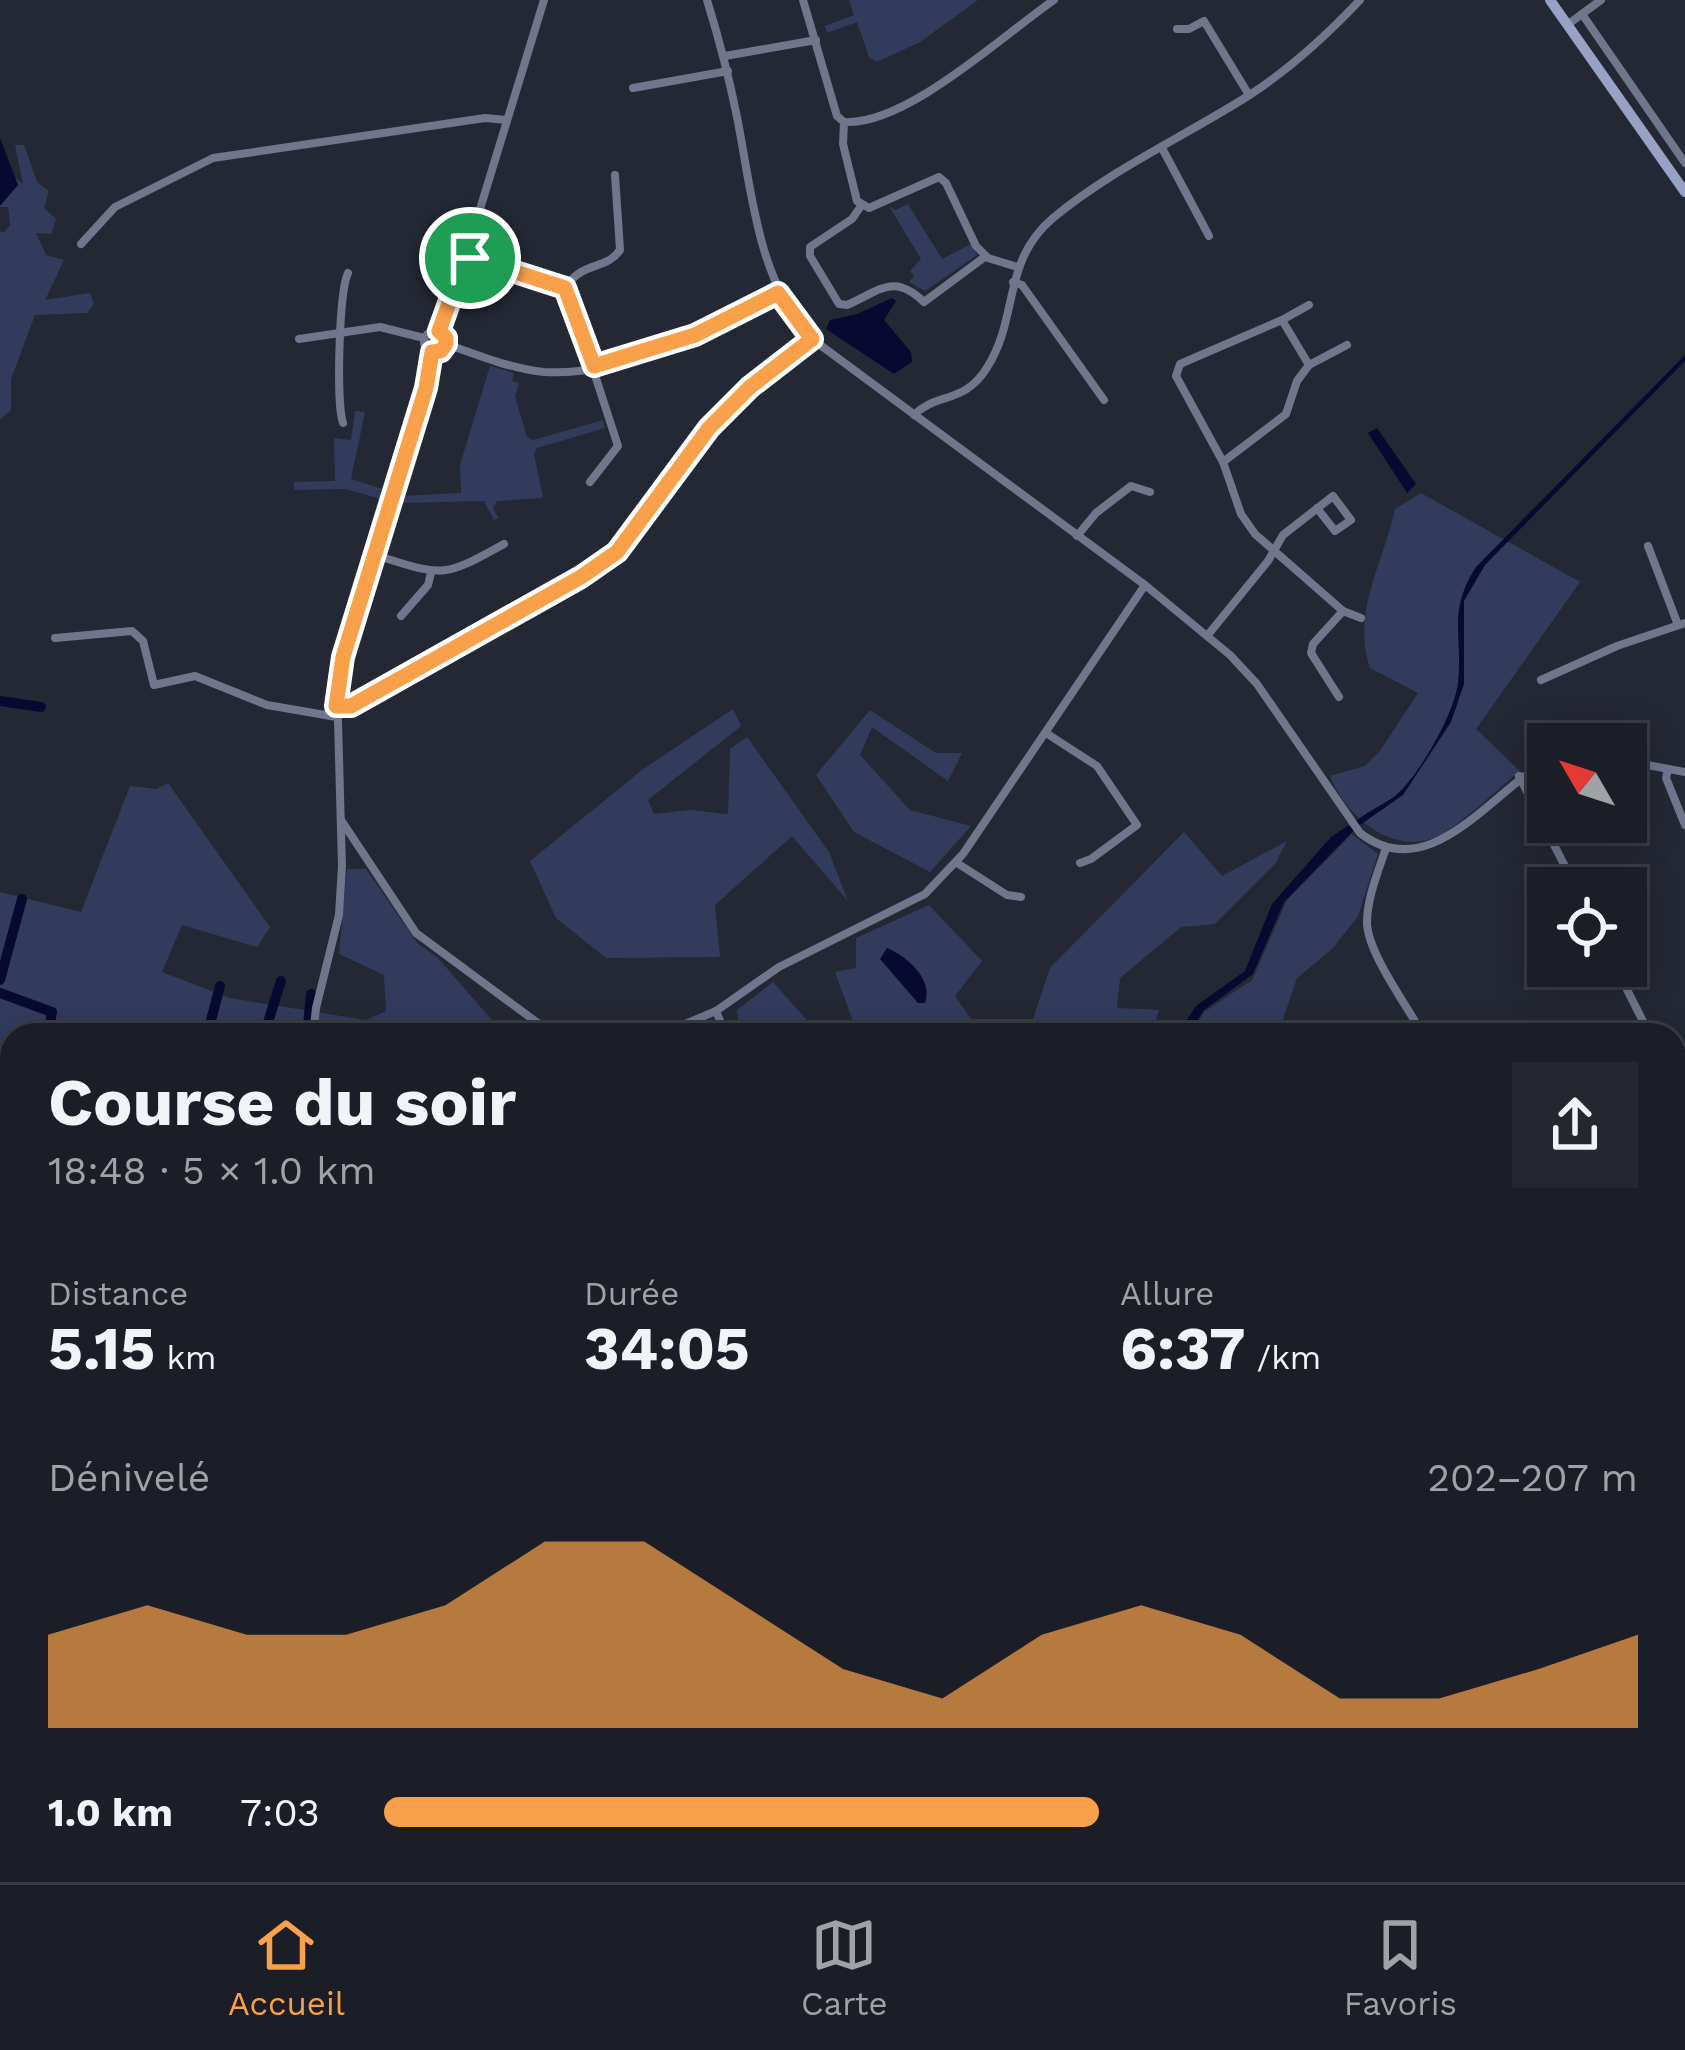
<!DOCTYPE html>
<html lang="fr">
<head>
<meta charset="utf-8">
<style>
	body { margin:0; font-family:"Work Sans",sans-serif; background:#24272f; color:#f1f3f6; height:100vh; display:flex; flex-direction:column; font-size:45px; white-space:nowrap }
	* { box-sizing:border-box; margin:0 }
	p { font-size:39px; color:#a0a2a7 }
	.icon { flex:none; width:66px; height:66px; fill:none; stroke:currentColor; stroke-width:2; stroke-linecap:round; stroke-linejoin:round }
	.map { position:relative; flex:1; overflow:hidden }
	.side { position:absolute; left:0px; top:1023px; width:1686px; height:861px; display:flex; flex-direction:column; background:#1b1e27; border-radius:36px 36px 0 0; box-shadow:0 6px 30px #0003,0 0 0 3px #393c44 }
	.side>* { flex:none }
	.needle { width:78px; rotate:309deg }
	.controls { position:absolute; left:1527px; top:723px; display:grid; gap:24px }
	.controls a { display:grid; place-items:center; width:120px; height:120px; border-radius:0px; background:#1b1e27; box-shadow:0 6px 30px #0003,0 0 0 3px #393c44; font-size:60px }
	.pin { position:absolute; display:grid; place-items:center; width:102px; height:102px; color:#fff; margin:-51px; border:6px solid #fff; border-radius:50%; box-shadow:0 3px 12px #0007 }
	.round { display:grid; place-items:center; flex:none; width:126px; height:126px; border-radius:0px; background:#24272f }
	.summary { display:flex; align-items:center; justify-content:space-between; height:204px; padding:0 48px }
	h1 { font-size:66px; font-weight:700; line-height:90px }
	.stats { display:grid; grid-template-columns:repeat(3,1fr); gap:18px; height:204px; padding:12px 48px }
	.stats div { display:grid; align-content:center }
	.stats b { font-size:60px; font-weight:700 }
	.stats small { font-size:33px; font-weight:400 }
	.stats p { font-size:33px }
	.chart { height:336px; padding:24px 48px }
	.chart p { display:flex; justify-content:space-between }
	.chart svg { width:100%; height:216px; margin-top:12px; fill:#f8a14a; opacity:.7 }
	ul { padding:0 48px; list-style:none; font-size:39px }
	li { display:grid; grid-template-columns:192px 144px 1fr; align-items:center; height:90px }
	li i { height:30px; border-radius:15px; background:#f8a14a }
	.tab-bar { display:flex; justify-content:space-around; align-items:center; height:168px; border-top:3px solid #393c44; background:#1b1e27; font-size:33px; color:#a0a2a7 }
	.tab-bar a { display:grid; justify-items:center; gap:6px }
	.tab-bar .on { color:#f8a14a }
	.map>svg:first-child { display:block }
	.green { fill:#333b5d }
	.water { fill:#070931 }
	.lines { fill:none; stroke-linecap:round; stroke-linejoin:round }
	.stream { stroke:#070931; stroke-width:3 }
	.canal { stroke:#070931; stroke-width:10 }
	.minor { stroke:#70768c; stroke-width:8 }
	.secondary { stroke:#98a2c5; stroke-width:10 }
	.primary { stroke:#b8c4f2; stroke-width:12 }
	.route-casing { stroke:#fff; stroke-width:24 }
	.route { stroke:#f8a14a; stroke-width:15 }
</style>
</head>
<body>
<div class="map">
<svg width="1685" height="1882" viewBox="0 0 1685 1882">
	<rect width="100%" height="100%" fill="#242834"/>
	<!-- green -->
	<g class="green">
		<path d="M849 0H978L920 42 877 62 869 57 857 22 827 33 825 26 854 15Z"/>
		<path d="M15 145H24L37 182 49 191 44 208 56 219 51 234 36 233 46 255 64 260 45 300 90 293 94 304 87 313 35 315 11 379V410L0 420V231L4 233 10 225 8 207H0V166L23 184Z"/>
		<path d="M908 204 942 259 971 244 977 255 925 291 909 282 914 276 910 271 921 259 889 206 895 210Z"/>
		<path d="M490 366 514 373 512 381 519 383 515 397 527 437 533 440 603 420 605 428 537 448 534 454 543 498 497 501 493 508 498 518 494 520 484 501 402 503 400 496 461 493 460 465Z"/>
		<path d="M355 411 365 412 351 479 386 490 384 500 346 489 294 490V482L335 481 334 438 351 440Z"/>
		<path d="M1421 493 1580 582 1476 729 1520 771C1500 787 1457 828 1436 837 1391 856 1345 815 1330 776L1365 766 1380 751 1418 693 1370 668C1351 614 1384 561 1395 509Z"/>
		<path d="M733 709 741 726 648 800 654 814 690 810 728 814 730 749 747 737 829 852 848 901 792 836 715 905 720 957 606 958 556 918 530 861 642 770Z"/>
		<path d="M870 710 936 753H962L948 781 872 727 860 755 910 810 971 826 930 872 854 832 816 775Z"/>
		<path d="M168 783 270 927 257 947 182 925 162 972 230 998 366 1020 386 1011 384 975 339 954 347 869H366L418 944 437 957 505 1035H12V1872H1674V1250H1685V1882H0V892L81 912 130 786 156 789Z"/>
		<path d="M1184 832 1222 876 1287 841 1275 864 1215 924 1181 927 1120 978 1117 1008 1159 1010 1151 1035H970L953 1026 941 1035H858L835 972 856 968V938L929 905 982 961 955 996 971 1019H1033L1050 968Z"/>
		<path d="M1352 834 1378 854 1358 916 1333 948 1297 978 1281 1025 1270 1035H1191L1204 1012 1252 980 1287 900Z"/>
		<path d="M773 982 820 1035H740L737 1010Z"/>
	</g>
	<!-- water -->
	<g class="water">
		<path d="M0 138 18 185 0 206Z"/>
		<path d="M892 298 896 301 884 320 911 352 912 362 894 374 826 329 830 320 857 314Z"/>
		<path d="M1685 355V361L1485 565 1464 601V684L1451 722 1403 795 1360 825 1356 821C1368 811 1383 805 1395 796 1419 776 1454 714 1458 683 1463 635 1447 612 1476 567Z"/>
		<path d="M1377 428 1416 484 1407 493 1368 433Z"/>
		<path d="M1349 825 1354 830 1284 902 1253 974 1204 1010 1188 1035H1177L1196 1006 1245 971 1272 904 1331 837Z"/>
		<path d="M887 948C908 957 933 979 925 1003H918L880 959Z"/>
	</g>
	<g class="lines">
		<!-- stream -->
		<g class="stream">
			<path d="M1674 1237 1685 1234"/>
			<path d="M1674 1687 1682 1685 1685 1678"/>
			<path d="M1674 1721 1685 1722"/>
			<path d="M790 1872 800 1882"/>
			<path d="M1186 1872 1210 1882"/>
			<path d="M1440 1872 1446 1882"/>
			<path d="M1589 1872 1590 1882"/>
			<path d="M854 1882 858 1872"/>
			<path d="M1258 1882 1270 1872"/>
		</g>
		<!-- canal -->
		<g class="canal">
			<path d="M0 701 41 707"/>
			<path d="M0 980 22 899"/>
			<path d="M220 986 209 1028 233 1035"/>
			<path d="M0 993 52 1012 48 1035"/>
			<path d="M264 1035 281 981"/>
			<path d="M307 1035 311 994"/>
			<path d="M321 1035V1033"/>
			<path d="M4 1259 12 1217"/>
		</g>
		<!-- minor -->
		<g class="minor">
			<path d="M707 0C719 39 729 77 737 117 752 193 757 274 808 336L1145 585 1230 655 1257 684 1360 833C1430 887 1491 792 1548 760"/>
			<path d="M803 0 837 116 844 122 843 144 857 201 869 208 939 177 946 183 976 246 988 258 1017 267"/>
			<path d="M1582 14 1685 163"/>
			<path d="M1567 25 1601 0"/>
			<path d="M1177 29H1189L1204 21 1249 95"/>
			<path d="M725 56 816 40"/>
			<path d="M633 88 728 71"/>
			<path d="M844 122C906 126 1003 35 1054 0"/>
			<path d="M1162 148 1209 236"/>
			<path d="M861 206 852 219 810 247V256L839 304 847 305C881 290 894 273 924 302L986 256"/>
			<path d="M81 244 115 207 213 158 485 118 507 120"/>
			<path d="M466 256 560 286 568 292 618 446 590 482"/>
			<path d="M1013 282 1022 285 1104 400"/>
			<path d="M565 288C583 260 606 271 620 250L615 175"/>
			<path d="M1282 320 1309 305"/>
			<circle cx="435" cy="342" r="11"/>
			<path d="M438 331 450 307 544 0"/>
			<path d="M299 339 380 327 424 338"/>
			<path d="M446 344C477 355 512 369 544 372 625 377 709 329 778 293"/>
			<path d="M1347 345 1309 365 1297 381 1286 414 1223 462 1241 514 1255 534 1343 611 1361 618"/>
			<path d="M914 415C936 392 965 405 988 366 1019 316 1002 261 1053 218 1112 169 1185 136 1248 96 1290 69 1326 36 1360 0"/>
			<path d="M343 423C336 403 339 292 348 273"/>
			<path d="M1223 462 1176 376 1180 364 1282 320 1309 365"/>
			<path d="M1077 536 1096 513 1131 486 1150 492"/>
			<path d="M1648 546 1678 625"/>
			<path d="M375 555C443 576 441 579 504 544"/>
			<path d="M401 616 428 585 431 573"/>
			<path d="M1207 636 1268 561 1283 535 1333 496 1351 520 1335 531 1317 508"/>
			<path d="M55 638 132 631 143 641 154 685 195 676 267 705 337 717"/>
			<path d="M1541 680 1617 646 1685 623"/>
			<path d="M1339 697 1311 653 1313 644 1343 611"/>
			<path d="M336 706 351 707 581 577 617 552 641 524 709 427 750 387 812 339"/>
			<path d="M1046 733 1097 766 1137 825 1091 859 1080 863"/>
			<path d="M1626 761 1685 772"/>
			<path d="M1668 769 1666 778 1685 825"/>
			<path d="M1519 776 1576 888"/>
			<path d="M341 820 416 933 554 1035"/>
			<path d="M1386 848C1378 872 1367 898 1367 923 1368 954 1408 1007 1423 1035"/>
			<path d="M957 863 1007 895 1021 897"/>
			<path d="M1615 966 1650 1035"/>
			<path d="M716 1011 726 1035"/>
			<path d="M313 1035 316 1008 339 915 342 866 337 685 426 388 432 352"/>
			<path d="M659 1035 716 1011 779 967 925 894 963 854 1145 585"/>
			<path d="M0 1752 12 1780"/>
			<path d="M50 1872 54 1882"/>
		</g>
		<!-- secondary -->
		<path class="secondary" d="M1550 0 1685 192"/>
		<!-- primary -->
		<g class="primary">
			<path d="M0 1629 12 1659"/>
			<path d="M99 1872 103 1882"/>
		</g>
	</g>
	<g class="lines">
		<!-- route casing -->
		<g class="route-casing">
			<path id="route" d="M466 256 565 288 594 366 695 335 778 293 812 339 750 387 709 428 617 552 581 577 351 706H336L343 657 426 388 432 352 441 351 446 344V338L439 331Z"/>
		</g>
		<!-- route -->
		<use href="#route" class="route"/>
	</g>
</svg>
<div class="controls">
<a><svg class="needle" viewBox="-14 -14 28 28"><path d="M0-13l5 13h-10z" fill="#e53935"/><path d="M0 13l5-13h-10z" fill="#a0a2a7"/></svg></a>
<a><svg class="icon" aria-label="locate" viewBox="0 0 24 24"><circle cx="12" cy="12" r="6"/><path d="M12 2v4M12 18v4M2 12h4M18 12h4"/></svg></a>
</div>
<div class="pin" style="left:470px;top:258px;background:#1e9e55"><svg class="icon" aria-label="arrive" viewBox="0 0 24 24"><path d="M6 21V4h12l-3 4 3 4H6"/></svg></div>
<section class="side">
<div class="summary"><div><h1>Course du soir</h1><p>18:48 · 5 × 1.0 km</p></div><a class="round"><svg class="icon" aria-label="share" viewBox="0 0 24 24"><path d="M12 15V3M7 8l5-5 5 5M5 13v7h14v-7"/></svg></a></div>
<div class="stats">
<div><p>Distance</p><b>5.15<small> km</small></b></div>
<div><p>Durée</p><b>34:05</b></div>
<div><p>Allure</p><b>6:37<small> /km</small></b></div>
</div>
<div class="chart"><p><span>Dénivelé</span>202–207 m</p>
<svg viewBox="0 0 160 44" preserveAspectRatio="none"><path d="M0 44V25L10 19L20 25L30 25L40 19L50 6L60 6L70 19L80 32L90 38L100 25L110 19L120 25L130 38L140 38L150 32L160 25V44z"/></svg>
</div>
<ul>
<li><b>1.0 km</b>7:03<i style="width:57%"></i></li>
</ul>
</section>
</div>
<nav class="tab-bar">
<a class="on"><svg class="icon" aria-label="home" viewBox="0 0 24 24"><path d="M3 11l9-7 9 7M6 9v11h12V9"/></svg>Accueil</a>
<a><svg class="icon" aria-label="map" viewBox="0 0 24 24"><path d="M3 6l6-2 6 2 6-2v14l-6 2-6-2-6 2zM9 4v14M15 6v14"/></svg>Carte</a>
<a><svg class="icon" aria-label="saved" viewBox="0 0 24 24"><path d="M7 4h10v16l-5-4-5 4z"/></svg>Favoris</a>
</nav>
</body>
</html>
